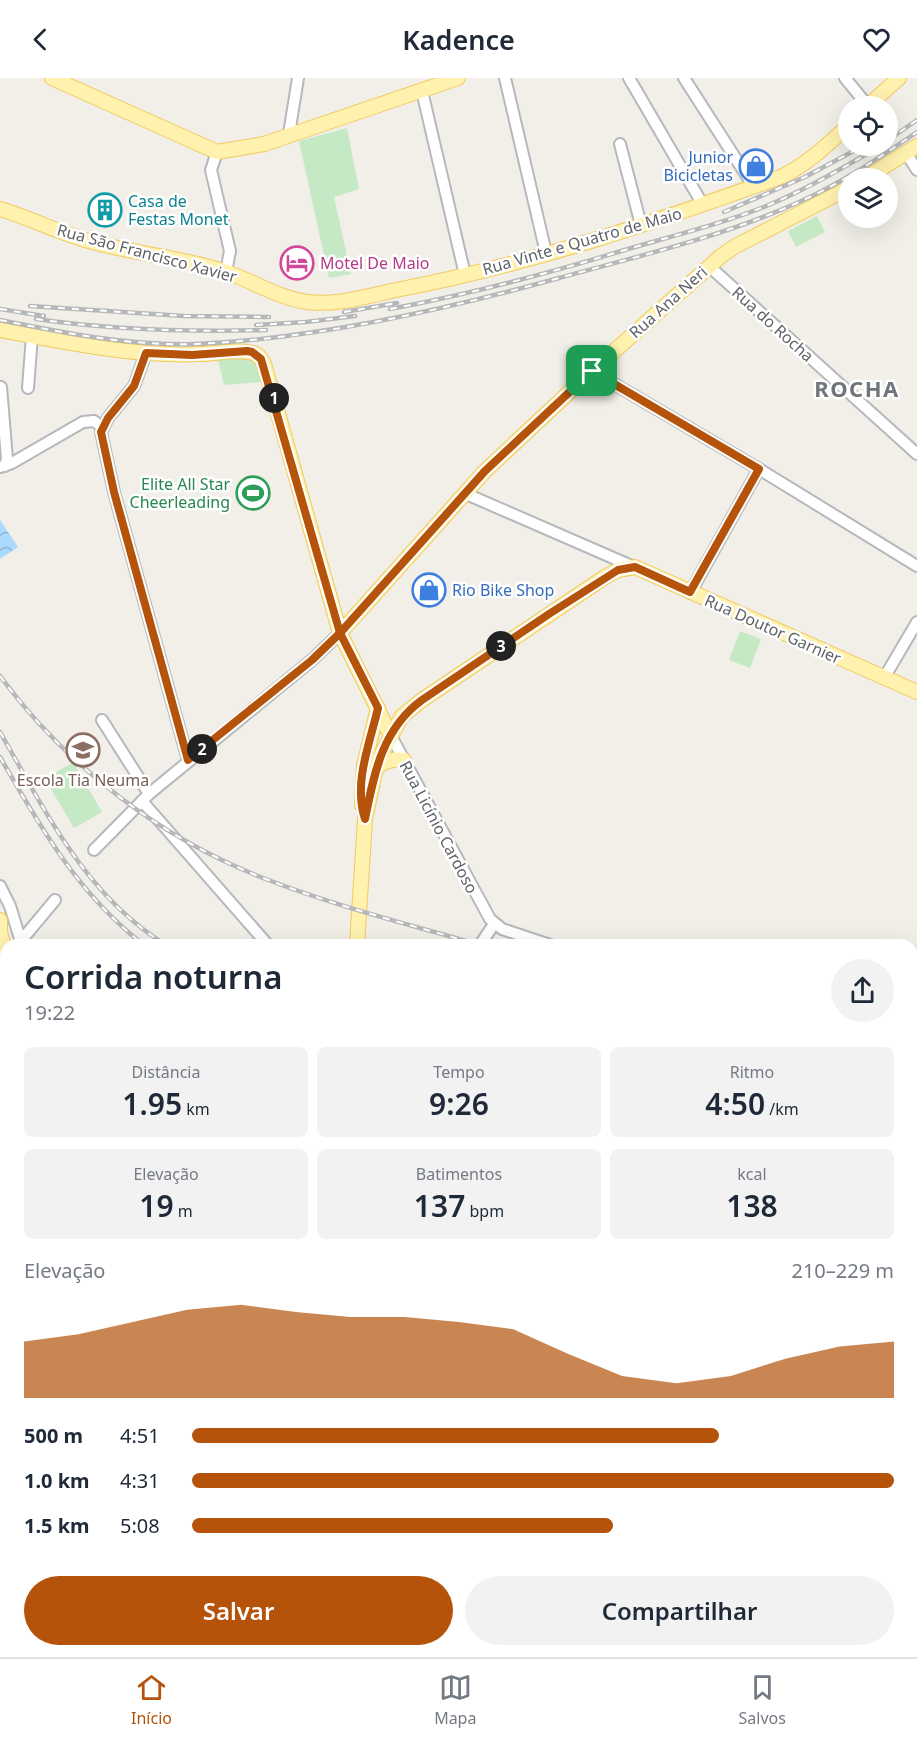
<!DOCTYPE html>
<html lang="pt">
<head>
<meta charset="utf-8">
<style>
	body { margin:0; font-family:"Noto Sans",sans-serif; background:#f2f2f3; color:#1f2937; height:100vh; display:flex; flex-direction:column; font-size:22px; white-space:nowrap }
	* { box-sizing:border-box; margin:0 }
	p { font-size:20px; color:#747a83 }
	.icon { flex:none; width:33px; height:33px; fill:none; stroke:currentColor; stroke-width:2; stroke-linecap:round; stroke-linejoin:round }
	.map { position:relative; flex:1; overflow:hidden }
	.side { position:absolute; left:0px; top:861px; width:918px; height:718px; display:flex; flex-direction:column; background:#fff; border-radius:18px 18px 0 0; box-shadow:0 6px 24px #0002 }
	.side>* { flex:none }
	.tools { position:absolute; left:838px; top:18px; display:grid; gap:12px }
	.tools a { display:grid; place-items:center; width:60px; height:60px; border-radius:50%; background:#fff; box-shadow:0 6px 24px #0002; font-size:30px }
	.pin { position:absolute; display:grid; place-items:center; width:51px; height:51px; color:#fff; margin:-26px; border-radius:12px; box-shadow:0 3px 9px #0006 }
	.km { position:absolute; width:30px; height:30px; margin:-15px; border-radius:50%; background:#222; color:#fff; font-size:16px; line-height:30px; text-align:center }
	.round { display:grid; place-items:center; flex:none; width:63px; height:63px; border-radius:32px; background:#f2f2f3 }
	.summary { display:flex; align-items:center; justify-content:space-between; height:102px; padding:0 24px }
	h1 { font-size:33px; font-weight:600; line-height:45px }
	.figures { display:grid; grid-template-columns:repeat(3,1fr); gap:9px; height:102px; padding:6px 24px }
	.figures div { display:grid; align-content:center; border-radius:9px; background:#f2f2f3; text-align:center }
	.figures b { font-size:30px; font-weight:600 }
	.figures small { font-size:16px; font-weight:400 }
	.figures p { font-size:16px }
	.chart { height:168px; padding:12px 24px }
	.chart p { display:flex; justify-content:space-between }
	.chart svg { width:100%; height:108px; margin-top:6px; fill:#b45309; opacity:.7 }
	.button { display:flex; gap:12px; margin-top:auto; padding:12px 24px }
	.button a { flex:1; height:69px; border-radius:36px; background:#b45309; color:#fff; font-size:24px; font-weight:600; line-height:69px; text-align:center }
	.button a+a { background:#f2f2f3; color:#1f2937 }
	ul { padding:0 24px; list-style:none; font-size:20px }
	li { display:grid; grid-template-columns:96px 72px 1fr; align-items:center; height:45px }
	li i { height:15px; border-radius:8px; background:#b45309 }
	header { display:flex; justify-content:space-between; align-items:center; height:78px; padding:0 24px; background:#fff; font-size:27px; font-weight:600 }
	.tabs { display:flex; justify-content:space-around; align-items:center; height:84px; border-top:2px solid #e0e1e3; background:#fff; font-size:16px; color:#747a83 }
	.tabs a { display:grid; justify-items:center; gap:3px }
	.tabs .selected { color:#b45309 }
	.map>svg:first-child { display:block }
	.green { fill:#c5e8c5 }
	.water { fill:url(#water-waves) }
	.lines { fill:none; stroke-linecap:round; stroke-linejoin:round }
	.minor-casing { stroke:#b5b8bc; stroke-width:14 }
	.major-casing { stroke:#f2c960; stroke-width:16 }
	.minor { stroke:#fff; stroke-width:10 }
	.major { stroke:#fff2af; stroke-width:14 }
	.rail-casing { stroke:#b6b7b8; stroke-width:4.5 }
	.rail { stroke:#fff; stroke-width:2; stroke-dasharray:7; stroke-linecap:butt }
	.route-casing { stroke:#fff; stroke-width:12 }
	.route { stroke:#b45309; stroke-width:8 }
	.labels { text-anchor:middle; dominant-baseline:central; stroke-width:5; stroke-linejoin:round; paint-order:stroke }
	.shop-label { font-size:16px; fill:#366cbe; stroke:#fff; text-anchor:end }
	.culture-label { font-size:16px; fill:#0d838f; stroke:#fff; text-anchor:start }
	.street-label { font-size:16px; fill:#5f6368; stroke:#fff }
	.hotel-label { font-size:16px; fill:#b23c85; stroke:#fff; text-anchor:start }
	.leisure-label { font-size:16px; fill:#27864d; stroke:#fff; text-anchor:end }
	.education-label { font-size:16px; fill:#785e54; stroke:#fff }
	.district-label { font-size:22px; font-weight:bold; letter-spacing:1.5px; fill:#70757a; stroke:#fff }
</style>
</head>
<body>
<header><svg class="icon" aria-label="back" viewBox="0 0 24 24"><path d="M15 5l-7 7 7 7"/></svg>Kadence<svg class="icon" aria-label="heart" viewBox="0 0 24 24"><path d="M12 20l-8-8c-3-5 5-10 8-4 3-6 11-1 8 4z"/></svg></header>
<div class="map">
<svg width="917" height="1579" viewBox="0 0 917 1579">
	<defs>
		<pattern id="water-waves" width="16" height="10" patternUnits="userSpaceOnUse" patternTransform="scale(1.5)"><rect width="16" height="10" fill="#aadaff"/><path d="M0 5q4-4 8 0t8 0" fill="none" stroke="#8eb4d2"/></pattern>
	</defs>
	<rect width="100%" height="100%" fill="#f1efe8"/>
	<!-- green -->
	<g class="green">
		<path d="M347 50 359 111 334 119 351 196 329 200 299 63Z"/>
		<path d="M817 138 825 154 796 169 788 153Z"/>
		<path d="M249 279 254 280 262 304 224 307 218 281Z"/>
		<path d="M740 553 761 561 750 590 729 582Z"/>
		<path d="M73 684 102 734 74 750 45 701Z"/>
	</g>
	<!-- water -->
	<path class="water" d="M0 442 18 469 0 481Z"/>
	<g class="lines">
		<!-- minor casing -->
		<g class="minor-casing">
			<g id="minor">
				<path d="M505 0 546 175"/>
				<path d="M629 0 703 127"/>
				<path d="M684 0 754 109"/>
				<path d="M845 0 868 28"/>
				<path d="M422 13 465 197"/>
				<path d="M289 56 298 0"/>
				<path d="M620 66 641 147"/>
				<path d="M217 74 211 92 230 173 226 194"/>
				<path d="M906 75 917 92"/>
				<path d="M709 188 917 376"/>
				<path d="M146 275 134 308 108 340 101 354 114 414 188 682"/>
				<path d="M592 293 759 391 917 488"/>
				<path d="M1 309 7 381 5 388"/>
				<path d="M28 310 32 258"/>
				<path d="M0 389 12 385 83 344 94 343 102 349"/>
				<path d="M464 415 634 489"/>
				<path d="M690 515 759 391"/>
				<path d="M884 600 917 544"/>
				<path d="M102 642 149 716"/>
				<path d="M391 658 490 841 502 851 550 867"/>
				<path d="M142 723 268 867"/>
				<path d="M94 772 149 716 312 582 340 555"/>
				<path d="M0 808 10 828 22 867"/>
				<path d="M20 864 55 822"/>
				<path d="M480 867 494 846"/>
				<path d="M912 978 917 979"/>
				<path d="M0 1142 6 1139"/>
				<path d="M0 1248H6"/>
				<path d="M912 1347 917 1351"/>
				<path d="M0 1350 6 1342"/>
				<path d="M0 1452 6 1446"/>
				<path d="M912 1476 917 1474"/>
				<path d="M0 1484 6 1478"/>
				<path d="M408 1574 410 1579"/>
				<path d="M787 1574V1579"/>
				<path d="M30 1579 32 1574"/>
				<path d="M441 1579 442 1574"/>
			</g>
		</g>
		<!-- major casing -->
		<g class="major-casing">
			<g id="major">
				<path d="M52 0 217 74 264 66 458 0"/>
				<path d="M868 28 899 0"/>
				<path d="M866 100 917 68"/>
				<path d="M0 131C30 140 59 155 89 163 134 176 182 179 226 194 253 203 278 220 307 224 337 228 371 217 401 211 531 186 659 143 783 98 809 85 828 66 849 47"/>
				<path d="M0 252C65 264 133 279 200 276 217 276 243 269 258 277L264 286 340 555 391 658"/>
				<path d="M340 555 485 393 592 293 721 178 734 169 849 110"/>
				<path d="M376 690C384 683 393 680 404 682"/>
				<path d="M362 727 364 687 378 630"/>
				<path d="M0 842V854L6 877"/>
				<path d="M357 867 365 741 376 690 384 671 402 638 422 622 605 499 618 492 635 489 917 614"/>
				<path d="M0 896 6 899"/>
				<path d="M0 1510 6 1511"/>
				<path d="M231 1574 238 1579"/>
				<path d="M295 1574 298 1579"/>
				<path d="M187 1579 189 1574"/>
			</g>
		</g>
		<!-- minor -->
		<use href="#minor" class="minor"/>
		<!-- major -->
		<use href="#major" class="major"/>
		<!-- rail casing -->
		<g class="rail-casing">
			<g id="rail">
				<path d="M888 62 917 42"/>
				<path d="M724 134 805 99 863 68"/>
				<path d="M30 228 184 238 269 239"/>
				<path d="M0 231 44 238"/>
				<path d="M390 231C471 216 550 195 628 171 676 157 725 145 771 126 809 110 845 89 880 68"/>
				<path d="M344 234 397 225"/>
				<path d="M36 241C112 252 189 254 266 252"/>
				<path d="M0 242C65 255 129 268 195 266 315 261 444 232 559 200 639 178 721 159 797 125 840 106 879 80 917 54"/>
				<path d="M256 247 306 244 355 238"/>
				<path d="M0 598C68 690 164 763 271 803 339 829 411 847 480 867"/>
				<path d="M0 654C46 734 85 817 166 867"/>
				<path d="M0 679C41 750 78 816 144 867"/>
				<path d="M912 1038 917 1041"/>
				<path d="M912 1065 917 1068"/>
				<path d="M912 1165 917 1169"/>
			</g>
		</g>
		<!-- rail -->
		<use href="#rail" class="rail"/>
	</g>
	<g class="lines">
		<!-- route casing -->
		<g class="route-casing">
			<path id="route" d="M592 293 485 393 340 555 261 281 252 274 247 273 192 277 146 275 134 308 108 340 101 354 114 414 188 682 312 582 340 555 378 630C370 665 353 705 365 741 374 696 382 651 422 622L549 536 618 492 635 489 690 514 759 391 592 293"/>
		</g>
		<!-- route -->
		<use href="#route" class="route"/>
	</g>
	<!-- icons -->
	<defs>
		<g id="shop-ring" transform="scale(1.725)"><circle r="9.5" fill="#fff" stroke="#3f7fe0" stroke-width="1.5"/><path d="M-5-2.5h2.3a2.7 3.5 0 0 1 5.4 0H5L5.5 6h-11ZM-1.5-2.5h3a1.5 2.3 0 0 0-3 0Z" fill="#3f7fe0"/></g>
		<g id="building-ring" transform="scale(1.725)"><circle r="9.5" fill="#fff" stroke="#0f9aa8" stroke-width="1.5"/><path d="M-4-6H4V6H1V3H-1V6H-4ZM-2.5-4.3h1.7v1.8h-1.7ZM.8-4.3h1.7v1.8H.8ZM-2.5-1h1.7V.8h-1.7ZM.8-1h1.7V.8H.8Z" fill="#0f9aa8"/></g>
		<g id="hotel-ring" transform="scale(1.725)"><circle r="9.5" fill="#fff" stroke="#d1479c" stroke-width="1.5"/><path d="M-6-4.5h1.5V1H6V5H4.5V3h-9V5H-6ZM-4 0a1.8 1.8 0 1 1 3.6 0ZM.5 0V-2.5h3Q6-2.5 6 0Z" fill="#d1479c"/></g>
		<g id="stadium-ring" transform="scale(1.725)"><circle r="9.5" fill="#fff" stroke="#2e9e5b" stroke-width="1.5"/><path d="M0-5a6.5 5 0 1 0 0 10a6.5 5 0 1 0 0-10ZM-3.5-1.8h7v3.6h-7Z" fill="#2e9e5b"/></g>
		<g id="school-ring" transform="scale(1.725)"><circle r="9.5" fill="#fff" stroke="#8d6e63" stroke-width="1.5"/><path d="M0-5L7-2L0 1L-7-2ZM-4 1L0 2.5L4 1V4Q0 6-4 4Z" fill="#8d6e63"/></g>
	</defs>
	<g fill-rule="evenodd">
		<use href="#shop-ring" x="756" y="88"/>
		<use href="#building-ring" x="105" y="132"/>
		<use href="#hotel-ring" x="297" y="185"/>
		<use href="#stadium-ring" x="253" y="415"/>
		<use href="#shop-ring" x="429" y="512"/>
		<use href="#school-ring" x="83" y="672"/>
	</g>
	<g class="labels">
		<!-- shop labels -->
		<g class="shop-label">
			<text x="733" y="79">Junior<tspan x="733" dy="18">Bicicletas</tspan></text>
			<text x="452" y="512" text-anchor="start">Rio Bike Shop</text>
		</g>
		<!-- culture labels -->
		<g class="culture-label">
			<text x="128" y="123">Casa de<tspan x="128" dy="18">Festas Monet</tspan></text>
		</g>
		<!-- street labels -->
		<g class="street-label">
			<text transform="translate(582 163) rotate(-16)">Rua Vinte e Quatro de Maio</text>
			<text transform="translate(147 175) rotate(15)">Rua São Francisco Xavier</text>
			<text transform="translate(668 224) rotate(-42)">Rua Ana Neri</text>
			<text transform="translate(773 246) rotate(42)">Rua do Rocha</text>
			<text transform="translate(773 551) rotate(24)">Rua Doutor Garnier</text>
			<text transform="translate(439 749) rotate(62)">Rua Licínio Cardoso</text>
		</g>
		<!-- hotel labels -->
		<g class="hotel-label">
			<text x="320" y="185">Motel De Maio</text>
		</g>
		<!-- leisure labels -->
		<g class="leisure-label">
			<text x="230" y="406">Elite All Star<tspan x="230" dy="18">Cheerleading</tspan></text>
		</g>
		<!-- education labels -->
		<g class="education-label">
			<text x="83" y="702">Escola Tia Neuma</text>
		</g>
		<!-- district labels -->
		<g class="district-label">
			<text x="857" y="310">ROCHA</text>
		</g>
	</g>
</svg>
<div class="tools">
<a><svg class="icon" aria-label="locate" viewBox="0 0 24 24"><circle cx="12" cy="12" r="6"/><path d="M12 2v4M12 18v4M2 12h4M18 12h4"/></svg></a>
<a><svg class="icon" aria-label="layers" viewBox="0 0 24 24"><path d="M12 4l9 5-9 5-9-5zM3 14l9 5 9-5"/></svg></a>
</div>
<div class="pin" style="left:592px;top:293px;background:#1e9e55"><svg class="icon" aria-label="arrive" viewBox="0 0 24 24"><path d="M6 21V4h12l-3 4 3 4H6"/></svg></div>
<b class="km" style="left:274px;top:320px">1</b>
<b class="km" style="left:202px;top:671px">2</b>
<b class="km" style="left:501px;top:568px">3</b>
<section class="side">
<div class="summary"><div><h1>Corrida noturna</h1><p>19:22</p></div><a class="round"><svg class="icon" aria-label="share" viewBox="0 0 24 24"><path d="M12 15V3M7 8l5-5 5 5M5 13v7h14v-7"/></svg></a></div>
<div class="figures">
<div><p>Distância</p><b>1.95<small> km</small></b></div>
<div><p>Tempo</p><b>9:26</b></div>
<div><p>Ritmo</p><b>4:50<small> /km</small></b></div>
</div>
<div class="figures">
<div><p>Elevação</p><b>19<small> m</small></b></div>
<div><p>Batimentos</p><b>137<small> bpm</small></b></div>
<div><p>kcal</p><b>138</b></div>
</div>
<div class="chart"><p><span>Elevação</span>210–229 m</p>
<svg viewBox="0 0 160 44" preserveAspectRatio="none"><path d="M0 44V21L10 18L20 13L30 8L40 6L50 9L60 11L70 11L80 13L90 16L100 26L110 35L120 38L130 35L140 28L150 23L160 21V44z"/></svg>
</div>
<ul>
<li><b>500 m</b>4:51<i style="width:75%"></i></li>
<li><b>1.0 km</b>4:31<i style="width:100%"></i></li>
<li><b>1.5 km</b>5:08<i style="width:60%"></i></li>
</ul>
<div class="button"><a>Salvar</a><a>Compartilhar</a></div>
</section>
</div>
<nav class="tabs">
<a class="selected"><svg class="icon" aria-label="home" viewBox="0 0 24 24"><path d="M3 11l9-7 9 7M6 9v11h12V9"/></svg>Início</a>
<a><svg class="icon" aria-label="map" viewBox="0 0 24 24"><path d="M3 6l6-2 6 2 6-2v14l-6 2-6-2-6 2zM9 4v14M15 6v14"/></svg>Mapa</a>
<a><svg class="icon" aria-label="saved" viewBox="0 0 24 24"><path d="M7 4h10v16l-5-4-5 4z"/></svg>Salvos</a>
</nav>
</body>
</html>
